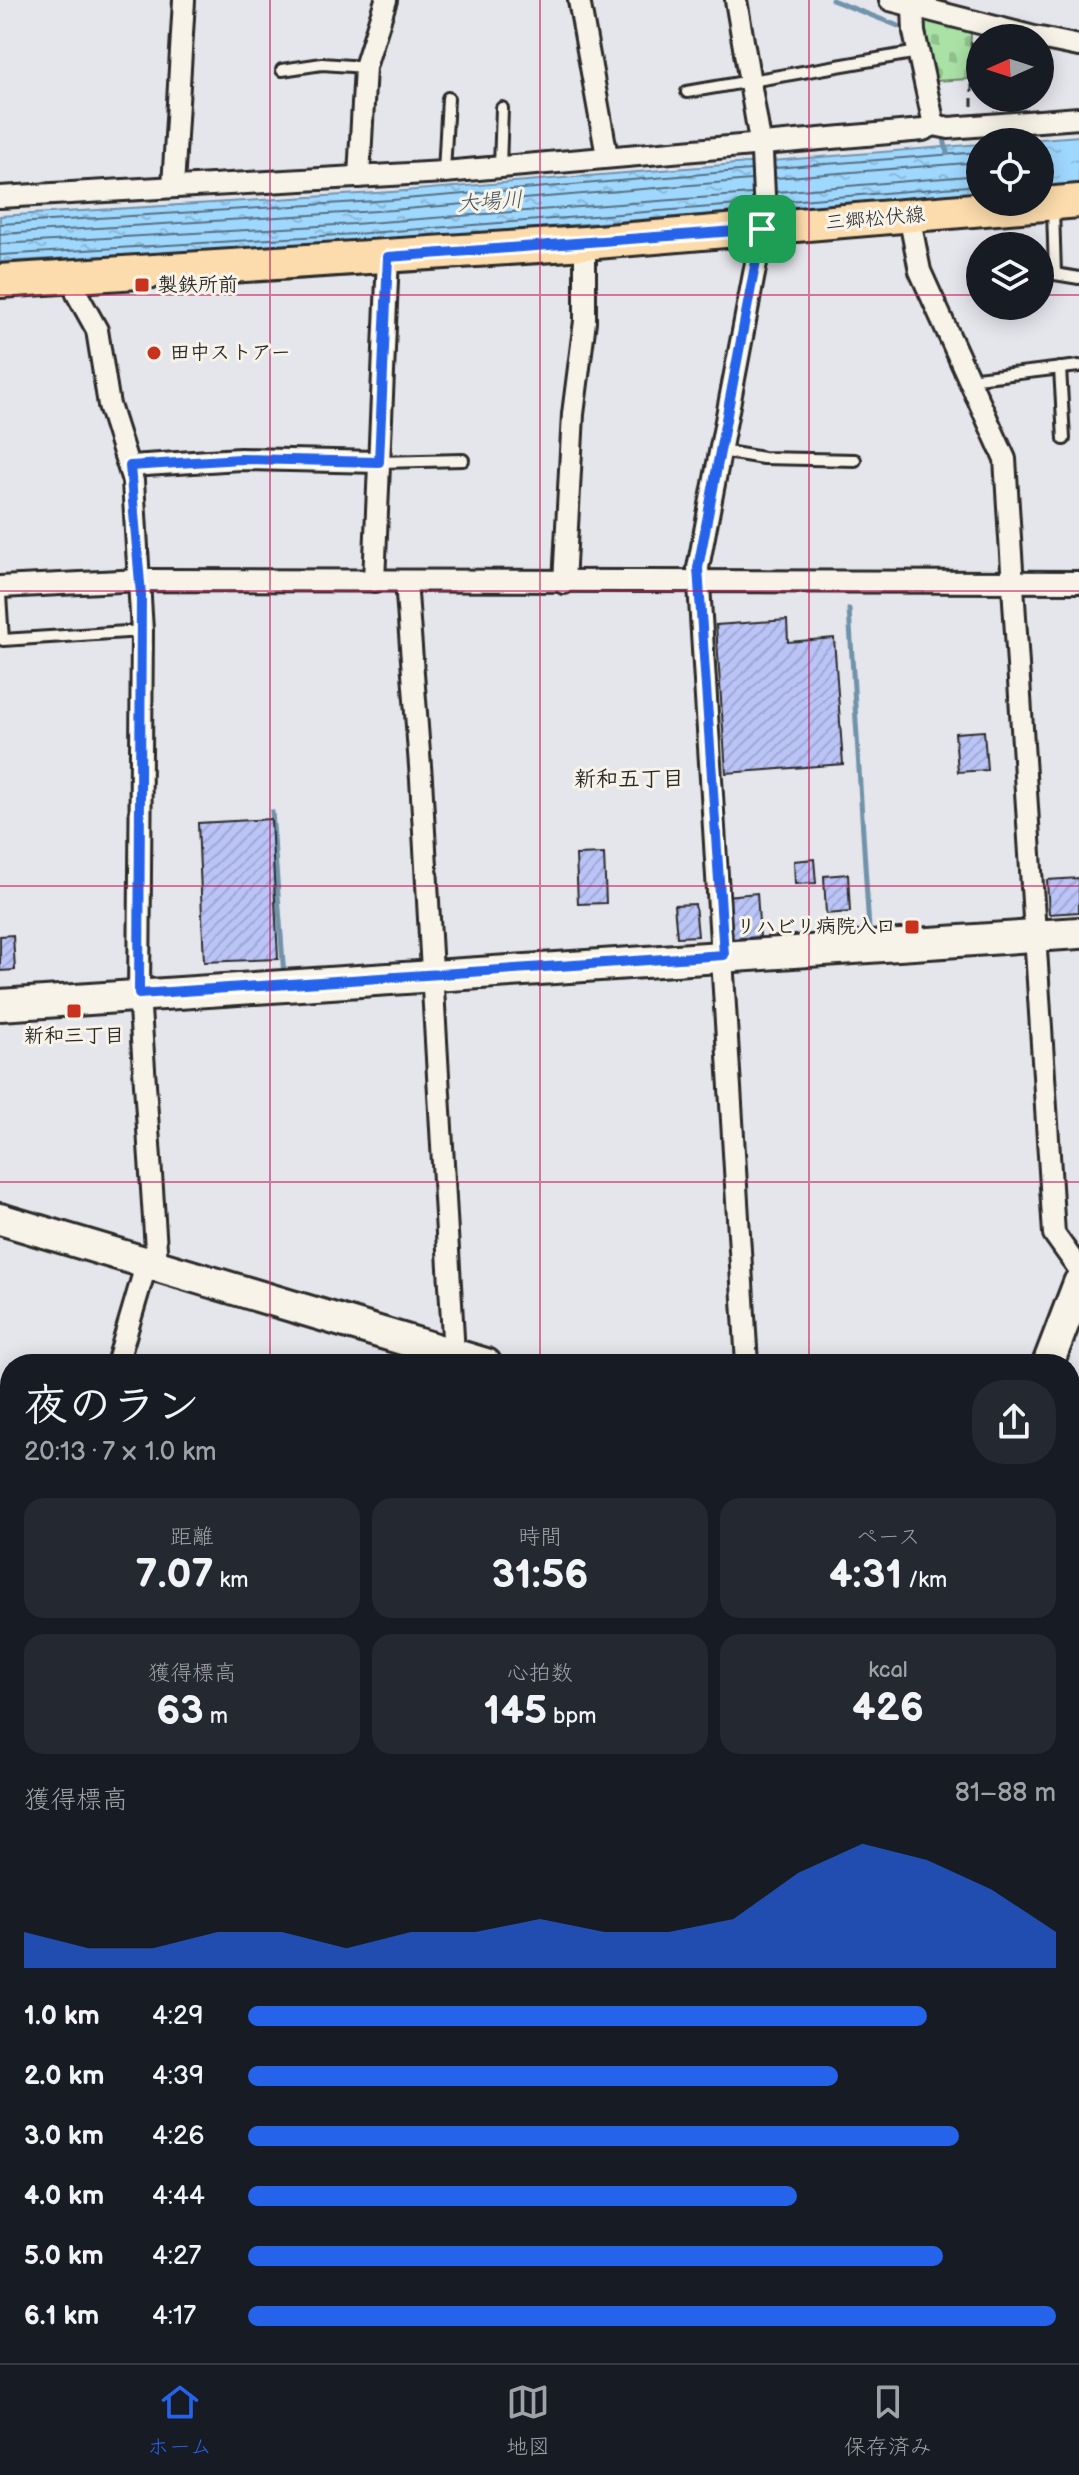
<!DOCTYPE html>
<html lang="ja">
<head>
<meta charset="utf-8">
<style>
	body { margin:0; font-family:"Balsamiq Sans","Klee One",sans-serif; background:#242831; color:#f1f3f6; height:100vh; display:flex; flex-direction:column; font-size:30px; white-space:nowrap }
	* { box-sizing:border-box; margin:0 }
	p { font-size:26px; color:#9ea1a6 }
	.icon { flex:none; width:44px; height:44px; fill:none; stroke:currentColor; stroke-width:2; stroke-linecap:round; stroke-linejoin:round }
	.map { position:relative; flex:1; overflow:hidden }
	.details { position:absolute; left:0px; top:1354px; width:1080px; height:1010px; display:flex; flex-direction:column; background:#171b24; border-radius:32px 32px 0 0; box-shadow:0 4px 20px #0003 }
	.details>* { flex:none }
	.needle { width:52px; rotate:267deg }
	.tools { position:absolute; left:966px; top:24px; display:grid; gap:16px }
	.tools a { display:grid; place-items:center; width:88px; height:88px; border-radius:50%; background:#171b24; box-shadow:0 4px 20px #0003; font-size:40px }
	.pin { position:absolute; display:grid; place-items:center; width:68px; height:68px; color:#fff; margin:-34px; border-radius:16px; box-shadow:0 4px 12px #0006 }
	.round { display:grid; place-items:center; flex:none; width:84px; height:84px; border-radius:32px; background:#242831 }
	.summary { display:flex; align-items:center; justify-content:space-between; height:136px; padding:0 24px }
	h1 { font-size:44px; font-weight:600; line-height:60px }
	.metrics { display:grid; grid-template-columns:repeat(3,1fr); gap:12px; height:136px; padding:8px 24px }
	.metrics div { display:grid; align-content:center; border-radius:20px; background:#242831; text-align:center }
	.metrics b { font-size:40px; font-weight:600 }
	.metrics small { font-size:22px; font-weight:400 }
	.metrics p { font-size:22px }
	.chart { height:224px; padding:16px 24px }
	.chart p { display:flex; justify-content:space-between }
	.chart svg { width:100%; height:144px; margin-top:8px; fill:#2563eb; opacity:.7 }
	ul { padding:0 24px; list-style:none; font-size:26px }
	li { display:grid; grid-template-columns:128px 96px 1fr; align-items:center; height:60px }
	li i { height:20px; border-radius:10px; background:#2563eb }
	.tab-bar { display:flex; justify-content:space-around; align-items:center; height:112px; border-top:2px solid #363941; background:#171b24; font-size:22px; color:#9ea1a6 }
	.tab-bar a { display:grid; justify-items:center; gap:4px }
	.tab-bar .on { color:#2563eb }
	.map>svg:first-child { display:block }
	.grass { fill:#aae2a6; stroke:#6a8668; stroke-width:2 }
	.cemetery { fill:url(#cemetery-stones); stroke:#6a8668; stroke-width:2 }
	.water { fill:url(#water-ripples); stroke:#7193aa; stroke-width:2 }
	.lines { fill:none; stroke-linecap:round; stroke-linejoin:round }
	.shore { stroke:#597080; stroke-width:2 }
	.stream { stroke:#7193aa; stroke-width:5 }
	.canal { stroke:#9fd8ff; stroke-width:18 }
	.building { fill:url(#building-hatch); stroke:#2b2b2b; stroke-width:2 }
	.lane-casing { stroke:#2b2b2b; stroke-width:16 }
	.street-casing { stroke:#2b2b2b; stroke-width:26 }
	.secondary-casing { stroke:#2b2b2b; stroke-width:36 }
	.primary-casing { stroke:#2b2b2b; stroke-width:38 }
	.highway-casing { stroke:#2b2b2b; stroke-width:44 }
	.path { stroke:#2b2b2b; stroke-width:3; stroke-dasharray:8 6; stroke-linecap:butt }
	.lane { stroke:#f7f3e8; stroke-width:10 }
	.street { stroke:#f7f3e8; stroke-width:20 }
	.secondary { stroke:#f7f3e8; stroke-width:30 }
	.primary { stroke:#fcdcac; stroke-width:32 }
	.highway { stroke:#fcdcac; stroke-width:38 }
	.route-casing { stroke:#fff; stroke-width:16 }
	.route { stroke:#2563eb; stroke-width:10 }
	.grid { fill:none; stroke:#c2185b; stroke-width:2; stroke-opacity:0.55 }
	.poi-dot { fill:#c8321e; stroke:#f7f3e8; stroke-width:3 }
	.labels { text-anchor:middle; dominant-baseline:central; stroke-width:6; stroke-linejoin:round; paint-order:stroke }
	.street-label { font-size:20px; fill:#2b2b2b; stroke:#f7f3e8 }
	.poi-label { font-size:20px; font-weight:bold; fill:#2b2b2b; stroke:#f7f3e8; text-anchor:start }
	.water-label { font-size:22px; font-style:italic; fill:#485660; stroke:#f7f3e8 }
	.neighbourhood-label { font-size:22px; font-weight:bold; fill:#2b2b2b; stroke:#f7f3e8 }
</style>
</head>
<body>
<div class="map">
<svg width="1079" height="2363" viewBox="0 0 1079 2363">
	<defs>
		<pattern id="cemetery-stones" width="16" height="16" patternUnits="userSpaceOnUse" patternTransform="scale(2)"><rect width="16" height="16" fill="#aae2a6"/><path d="M2 7V4a2 2 0 0 1 4 0v3zM10 15v-3a2 2 0 0 1 4 0v3z" fill="#92c28f"/></pattern>
		<pattern id="water-ripples" width="26" height="14" patternUnits="userSpaceOnUse" patternTransform="scale(2)"><rect width="26" height="14" fill="#9fd8ff"/><path d="M2 4q2-2 4 0t4 0M15 11q2-2 4 0t4 0" fill="none" stroke="#89badb"/></pattern>
		<pattern id="building-hatch" width="6" height="6" patternUnits="userSpaceOnUse" patternTransform="scale(2)"><rect width="6" height="6" fill="#bac4f6"/><path d="M-1 1l2-2M0 6l6-6M5 7l2-2" fill="none" stroke="#a0a9d3"/></pattern>
	</defs>
	<rect width="100%" height="100%" fill="#e5e5ec"/>
	<filter id="ink" filterUnits="userSpaceOnUse"><feTurbulence type="fractalNoise" baseFrequency=".0125" numOctaves="2"/><feDisplacementMap in="SourceGraphic" scale="16" xChannelSelector="R" yChannelSelector="G"/><feConvolveMatrix kernelMatrix="1 2 1 2 8 2 1 2 1" color-interpolation-filters="sRGB"/></filter>
	<g filter="url(#ink)">
		<!-- grass -->
		<path class="grass" d="M620 2354H722L721 2363H619Z"/>
		<!-- cemetery -->
		<path class="cemetery" d="M921 15 971 33 969 79 934 81Z"/>
		<!-- water -->
		<g class="water">
			<path d="M1079 136V184L1040 188V142H1001Z"/>
			<path d="M980 144V193L356 242 0 262V216L392 192Z"/>
		</g>
		<g class="lines">
			<!-- shore -->
			<g class="shore">
				<path d="M775 168 980 152"/>
				<path d="M775 178 980 162"/>
				<path d="M776 192 980 175"/>
				<path d="M776 202 980 185"/>
				<path d="M0 224 392 200 751 170"/>
				<path d="M0 234 393 210 751 180"/>
				<path d="M0 244 354 224 752 194"/>
				<path d="M0 255 355 234 752 204"/>
			</g>
			<!-- stream -->
			<g class="stream">
				<path d="M832 0 906 29"/>
				<path d="M944 138 947 153"/>
				<path d="M849 609 869 929"/>
				<path d="M272 812 284 977"/>
			</g>
			<!-- canal -->
			<g class="canal">
				<path d="M0 1508 10 1512"/>
				<path d="M1070 1930 1079 1939"/>
			</g>
		</g>
		<!-- building -->
		<g class="building">
			<path d="M787 620 788 642 834 638 843 764 726 773 716 625Z"/>
			<path d="M984 731 987 770 958 772 955 733Z"/>
			<path d="M271 819 278 959 204 962 198 823Z"/>
			<path d="M604 854 606 903 578 904 576 855Z"/>
			<path d="M814 859 816 883 795 884 794 861Z"/>
			<path d="M848 874 850 912 826 914 824 876Z"/>
			<path d="M1079 878V912L1049 914 1047 880Z"/>
			<path d="M757 893 760 937 729 939 726 896Z"/>
			<path d="M695 904 698 936 677 937 674 905Z"/>
			<path d="M13 935 15 970 0 971V936Z"/>
		</g>
		<g class="lines">
			<!-- lane casing -->
			<g class="lane-casing">
				<g id="lane">
					<path d="M282 70 322 64 365 67"/>
					<path d="M687 92 918 52"/>
					<path d="M500 167 502 108"/>
					<path d="M444 172 448 98"/>
					<path d="M1053 209 1055 274 1079 278"/>
					<path d="M1060 368 1064 439"/>
					<path d="M968 379 1079 366"/>
					<path d="M721 451 763 458 855 460"/>
					<path d="M379 462 463 460"/>
					<path d="M0 595 3 640 142 631"/>
					<path d="M1070 1466 1075 1540"/>
				</g>
			</g>
			<!-- street casing -->
			<g class="street-casing">
				<g id="street">
					<path d="M579 0 607 156"/>
					<path d="M736 0 762 153 765 216 698 568 747 1364"/>
					<path d="M890 0 1038 38"/>
					<path d="M913 7 914 32 934 125"/>
					<path d="M1040 38 1079 46"/>
					<path d="M359 177 365 67 386 0"/>
					<path d="M173 187 184 0"/>
					<path d="M0 197 444 172 923 130 934 125 949 128 1079 118"/>
					<path d="M909 215 920 271 1005 459 1054 1234 1079 1269"/>
					<path d="M76 276 77 294 97 330 109 405 133 481 142 631 139 994 157 1264"/>
					<path d="M130 466 240 459 379 462"/>
					<path d="M374 581 388 257"/>
					<path d="M406 581 421 779 454 1355"/>
					<path d="M564 583 573 414 585 321V243"/>
					<path d="M0 587 141 580 1079 582"/>
					<path d="M117 1364 147 1262"/>
					<path d="M0 1488 10 1492"/>
					<path d="M0 1538 10 1542"/>
					<path d="M0 1711 10 1681"/>
					<path d="M1070 1729 1079 1708"/>
					<path d="M0 2084 10 2086"/>
					<path d="M1070 2222 1079 2229"/>
					<path d="M166 2354 170 2363"/>
					<path d="M471 2363 472 2354"/>
					<path d="M1069 2363 1079 2306"/>
				</g>
			</g>
			<!-- secondary casing -->
			<g class="secondary-casing">
				<g id="secondary">
					<path d="M0 1005 1079 933"/>
					<path d="M0 1219 486 1364"/>
					<path d="M1048 1364 1079 1283"/>
					<path d="M1070 1541 1079 1545"/>
					<path d="M768 2363 770 2354"/>
				</g>
			</g>
			<!-- primary casing -->
			<g class="primary-casing">
				<path id="primary" d="M0 281 585 243 1079 201"/>
			</g>
			<!-- highway casing -->
			<g class="highway-casing">
				<g id="highway">
					<path d="M1070 2057 1079 2056"/>
					<path d="M1070 2085 1079 2083"/>
					<path d="M1070 2137 1079 2135"/>
					<path d="M1070 2176 1079 2174"/>
					<path d="M0 2255 10 2253"/>
					<path d="M0 2304 10 2302"/>
					<path d="M0 2344 10 2343"/>
					<path d="M69 2363 117 2354"/>
				</g>
			</g>
			<!-- path -->
			<path class="path" d="M972 106V38"/>
			<!-- lane -->
			<use href="#lane" class="lane"/>
			<!-- street -->
			<use href="#street" class="street"/>
			<!-- secondary -->
			<use href="#secondary" class="secondary"/>
			<!-- primary -->
			<use href="#primary" class="primary"/>
			<!-- highway -->
			<use href="#highway" class="highway"/>
		</g>
	</g>
	<g class="lines" filter="url(#ink)">
		<!-- route casing -->
		<g class="route-casing">
			<path id="route" d="M762 229 698 568 724 955 139 994 141 595 130 466 240 459 379 462 388 257Z"/>
		</g>
		<!-- route -->
		<use href="#route" class="route"/>
	</g>
	<!-- grid -->
	<path class="grid" d="M270 0V1364M540 0V1364M809 0V1364M0 295H980M1040 295H1079M0 591H1079M0 886H1079M0 1182H1079M0 1477H10M1070 1477H1079M0 1772H10M1070 1772H1079M0 2068H10M1070 2068H1079M270 2354V2363M540 2354V2363M809 2354V2363"/>
	<!-- markers -->
	<g class="poi-dot">
		<rect x="134" y="277" width="16" height="16" rx="4"/>
		<circle cx="154" cy="353" r="8"/>
		<rect x="904" y="919" width="16" height="16" rx="4"/>
		<rect x="66" y="1003" width="16" height="16" rx="4"/>
	</g>
	<g class="labels">
		<!-- street labels -->
		<g class="street-label">
			<text transform="translate(875 219) rotate(-5)">三郷松伏線</text>
		</g>
		<!-- poi labels -->
		<g class="poi-label">
			<text x="158" y="285">製鉄所前</text>
			<text x="170" y="353">田中ストアー</text>
			<text x="896" y="927" text-anchor="end">リハビリ病院入口</text>
			<text x="74" y="1036" text-anchor="middle">新和三丁目</text>
		</g>
		<!-- water labels -->
		<g class="water-label">
			<text transform="translate(490 202) rotate(-4)">大場川</text>
		</g>
		<!-- neighbourhood labels -->
		<g class="neighbourhood-label">
			<text x="629" y="779">新和五丁目</text>
		</g>
	</g>
</svg>
<div class="tools">
<a><svg class="needle" viewBox="-14 -14 28 28"><path d="M0-13l5 13h-10z" fill="#e53935"/><path d="M0 13l5-13h-10z" fill="#9ea1a6"/></svg></a>
<a><svg class="icon" aria-label="locate" viewBox="0 0 24 24"><circle cx="12" cy="12" r="6"/><path d="M12 2v4M12 18v4M2 12h4M18 12h4"/></svg></a>
<a><svg class="icon" aria-label="layers" viewBox="0 0 24 24"><path d="M12 4l9 5-9 5-9-5zM3 14l9 5 9-5"/></svg></a>
</div>
<div class="pin" style="left:762px;top:229px;background:#1e9e55"><svg class="icon" aria-label="arrive" viewBox="0 0 24 24"><path d="M6 21V4h12l-3 4 3 4H6"/></svg></div>
<section class="details">
<div class="summary"><div><h1>夜のラン</h1><p>20:13 · 7 × 1.0 km</p></div><a class="round"><svg class="icon" aria-label="share" viewBox="0 0 24 24"><path d="M12 15V3M7 8l5-5 5 5M5 13v7h14v-7"/></svg></a></div>
<div class="metrics">
<div><p>距離</p><b>7.07<small> km</small></b></div>
<div><p>時間</p><b>31:56</b></div>
<div><p>ペース</p><b>4:31<small> /km</small></b></div>
</div>
<div class="metrics">
<div><p>獲得標高</p><b>63<small> m</small></b></div>
<div><p>心拍数</p><b>145<small> bpm</small></b></div>
<div><p>kcal</p><b>426</b></div>
</div>
<div class="chart"><p><span>獲得標高</span>81–88 m</p>
<svg viewBox="0 0 160 44" preserveAspectRatio="none"><path d="M0 44V33L10 38L20 38L30 33L40 33L50 38L60 33L70 33L80 29L90 33L100 33L110 29L120 15L130 6L140 11L150 20L160 33V44z"/></svg>
</div>
<ul>
<li><b>1.0 km</b>4:29<i style="width:84%"></i></li>
<li><b>2.0 km</b>4:39<i style="width:73%"></i></li>
<li><b>3.0 km</b>4:26<i style="width:88%"></i></li>
<li><b>4.0 km</b>4:44<i style="width:68%"></i></li>
<li><b>5.0 km</b>4:27<i style="width:86%"></i></li>
<li><b>6.1 km</b>4:17<i style="width:100%"></i></li>
</ul>
</section>
</div>
<nav class="tab-bar">
<a class="on"><svg class="icon" aria-label="home" viewBox="0 0 24 24"><path d="M3 11l9-7 9 7M6 9v11h12V9"/></svg>ホーム</a>
<a><svg class="icon" aria-label="map" viewBox="0 0 24 24"><path d="M3 6l6-2 6 2 6-2v14l-6 2-6-2-6 2zM9 4v14M15 6v14"/></svg>地図</a>
<a><svg class="icon" aria-label="saved" viewBox="0 0 24 24"><path d="M7 4h10v16l-5-4-5 4z"/></svg>保存済み</a>
</nav>
</body>
</html>
